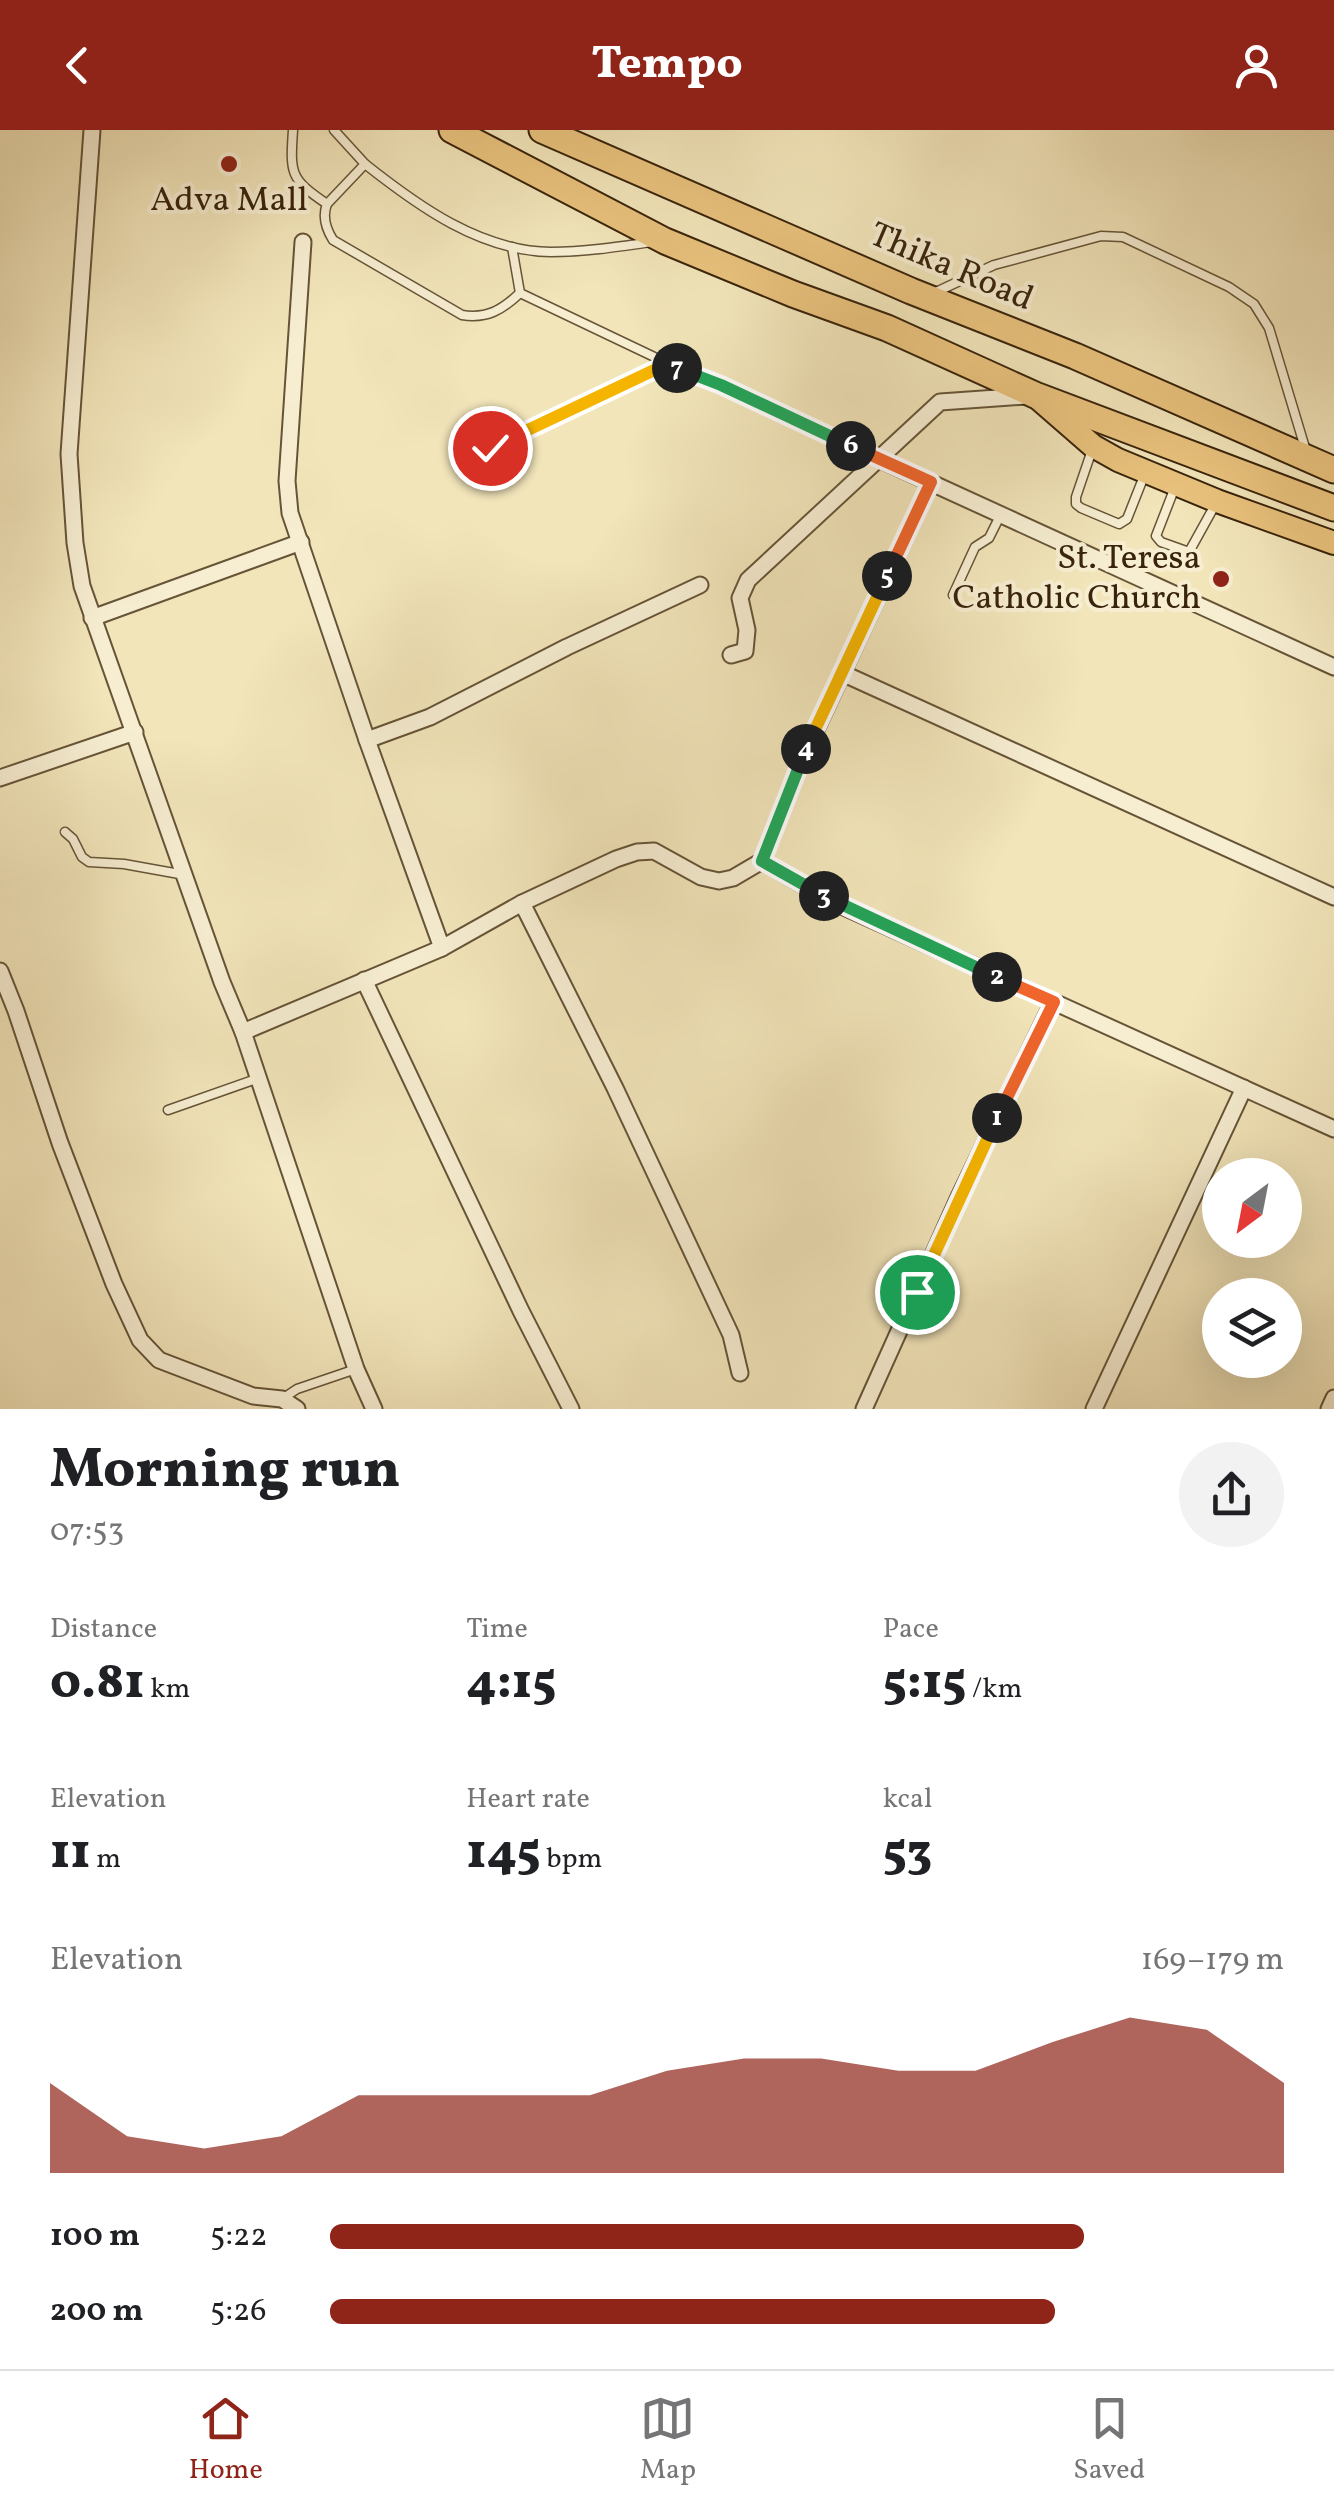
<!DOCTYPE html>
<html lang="en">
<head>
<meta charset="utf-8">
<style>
	body { margin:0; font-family:Vollkorn,serif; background:#f2f2f2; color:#202124; height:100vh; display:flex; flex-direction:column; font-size:38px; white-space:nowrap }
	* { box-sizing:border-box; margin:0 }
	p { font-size:32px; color:#757577 }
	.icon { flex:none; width:55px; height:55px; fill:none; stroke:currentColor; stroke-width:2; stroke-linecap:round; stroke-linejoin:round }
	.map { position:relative; height:1279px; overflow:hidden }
	.side { display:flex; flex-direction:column; background:#fff; flex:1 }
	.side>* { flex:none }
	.needle { width:65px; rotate:212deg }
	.controls { position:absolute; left:1202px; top:1028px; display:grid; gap:20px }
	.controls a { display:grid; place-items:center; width:100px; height:100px; border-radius:50%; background:#fff; box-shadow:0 10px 40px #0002; font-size:50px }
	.pin { position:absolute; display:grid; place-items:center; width:85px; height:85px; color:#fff; margin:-42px; border:5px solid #fff; border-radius:50%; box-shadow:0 2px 10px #0007 }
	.km { position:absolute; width:50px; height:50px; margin:-25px; border-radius:50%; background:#222; color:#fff; font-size:28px; line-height:50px; text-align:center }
	.round { display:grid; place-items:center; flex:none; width:105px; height:105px; border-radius:52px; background:#f2f2f2 }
	.head { display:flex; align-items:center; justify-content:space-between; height:170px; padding:0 50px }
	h1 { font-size:55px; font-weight:800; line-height:75px }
	.figures { display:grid; grid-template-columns:repeat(3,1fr); gap:15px; height:170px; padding:10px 50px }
	.figures div { display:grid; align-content:center }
	.figures b { font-size:50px; font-weight:800 }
	.figures small { font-size:28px; font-weight:400 }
	.figures p { font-size:28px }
	.chart { height:280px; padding:20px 50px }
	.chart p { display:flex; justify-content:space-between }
	.chart svg { width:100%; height:180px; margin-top:10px; fill:#8f2418; opacity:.7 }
	ul { padding:0 50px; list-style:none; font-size:32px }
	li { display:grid; grid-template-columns:160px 120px 1fr; align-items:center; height:75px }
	li i { height:25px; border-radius:12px; background:#8f2418 }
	header { display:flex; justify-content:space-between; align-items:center; height:130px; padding:0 50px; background:#8f2418; color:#fff; font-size:45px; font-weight:800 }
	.tabs { display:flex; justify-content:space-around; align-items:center; height:140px; border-top:2px solid #e0e0e0; background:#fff; font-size:28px; color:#757577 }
	.tabs a { display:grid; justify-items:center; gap:5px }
	.tabs .selected { color:#8f2418 }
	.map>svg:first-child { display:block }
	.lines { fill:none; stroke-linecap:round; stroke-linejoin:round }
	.service-casing { stroke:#665437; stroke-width:11 }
	.minor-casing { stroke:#665437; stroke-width:19 }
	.primary-casing { stroke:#38230b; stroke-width:26 }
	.trunk-casing { stroke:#38230b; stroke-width:29 }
	.service { stroke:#f7eed2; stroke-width:8 }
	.minor { stroke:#f7eed2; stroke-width:15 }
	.primary { stroke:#e9c27d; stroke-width:22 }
	.trunk { stroke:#e9c27d; stroke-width:25 }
	.split-1-casing { stroke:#fff; stroke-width:20 }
	.split-2-casing { stroke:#fff; stroke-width:20 }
	.split-3-casing { stroke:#fff; stroke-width:20 }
	.split-4-casing { stroke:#fff; stroke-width:20 }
	.split-5-casing { stroke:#fff; stroke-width:20 }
	.split-6-casing { stroke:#fff; stroke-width:20 }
	.split-7-casing { stroke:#fff; stroke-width:20 }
	.split-8-casing { stroke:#fff; stroke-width:20 }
	.split-1 { stroke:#f5b400; stroke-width:12 }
	.split-2 { stroke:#f0652b; stroke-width:12 }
	.split-3 { stroke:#22a559; stroke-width:12 }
	.split-4 { stroke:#22a559; stroke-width:12 }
	.split-5 { stroke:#f5b400; stroke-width:12 }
	.split-6 { stroke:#f0652b; stroke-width:12 }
	.split-7 { stroke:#22a559; stroke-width:12 }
	.split-8 { stroke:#f5b400; stroke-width:12 }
	.poi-dot { fill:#8f2418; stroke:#f7eed2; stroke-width:4 }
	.labels { text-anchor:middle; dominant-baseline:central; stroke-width:8; stroke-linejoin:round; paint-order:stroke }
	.poi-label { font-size:35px; fill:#38230b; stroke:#f7eed2 }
	.street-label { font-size:35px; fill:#38230b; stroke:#f7eed2 }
</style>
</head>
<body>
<header><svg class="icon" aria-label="back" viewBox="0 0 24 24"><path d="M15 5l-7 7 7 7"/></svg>Tempo<svg class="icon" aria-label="person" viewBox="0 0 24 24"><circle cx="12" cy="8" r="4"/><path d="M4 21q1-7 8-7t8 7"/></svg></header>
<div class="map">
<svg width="1334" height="1279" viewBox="0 0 1334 1279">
	<rect width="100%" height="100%" fill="#f2e5ba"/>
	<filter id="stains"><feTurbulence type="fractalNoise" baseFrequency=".002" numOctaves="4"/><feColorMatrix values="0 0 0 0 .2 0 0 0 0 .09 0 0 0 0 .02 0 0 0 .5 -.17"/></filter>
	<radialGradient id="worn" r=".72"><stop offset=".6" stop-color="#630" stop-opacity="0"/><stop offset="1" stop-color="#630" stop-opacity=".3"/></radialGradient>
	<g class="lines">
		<!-- service casing -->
		<g class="service-casing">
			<g id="service">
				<path d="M293 0C290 44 290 49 327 74"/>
				<path d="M334 0 365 34 327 74C322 87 326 99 333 110L462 185C487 189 502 180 520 163L667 233 721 255 879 329"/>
				<path d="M365 34C418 76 480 121 551 122 584 122 617 117 651 112"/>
				<path d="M512 117 520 163"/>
				<path d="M936 162 994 135 1101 106 1123 107 1229 157 1254 174 1269 198 1306 321"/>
				<path d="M490 318 667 233"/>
				<path d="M1092 320 1076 367V374L1081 378 1119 394 1127 389 1144 346"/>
				<path d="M1175 357 1156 406 1161 412 1189 422 1215 375"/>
				<path d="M953 465 975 417 989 408 1001 384"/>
				<path d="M65 702 73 709 82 727 89 732 124 734 185 745"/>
				<path d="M168 980 259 948"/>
				<path d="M282 1269 297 1259 356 1239"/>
			</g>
		</g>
		<!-- minor casing -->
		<g class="minor-casing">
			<g id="minor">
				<path d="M92 0 69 324 75 413 82 456 222 852 243 902 356 1239 374 1279"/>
				<path d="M303 112 287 351 290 383 367 610 442 818"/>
				<path d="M879 329 1334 537"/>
				<path d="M92 488 301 412"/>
				<path d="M731 525 745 521 747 500 740 468 748 450 940 272 1026 266"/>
				<path d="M842 543 1334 767"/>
				<path d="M367 610 430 587 567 517 700 455"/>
				<path d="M0 648 135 602"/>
				<path d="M762 731 831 771 1334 999"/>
				<path d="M522 773 615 958 731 1205 740 1243"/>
				<path d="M0 841 16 881 60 1013 114 1154 140 1210 159 1230 253 1266 282 1269 297 1279"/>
				<path d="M364 850 521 1181 571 1279"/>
				<path d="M243 902 442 818 522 773 616 729 637 722 654 721 701 747 719 751 733 748 762 731 801 632 931 352"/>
				<path d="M864 1279 960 1065 1053 872"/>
				<path d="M1094 1279 1244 958"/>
				<path d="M1329 1279 1334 1268"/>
			</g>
		</g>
		<!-- primary casing -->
		<g class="primary-casing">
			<path id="primary" d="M1039 269 1093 316 1118 330 1217 371 1334 413"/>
		</g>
		<!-- trunk casing -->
		<g class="trunk-casing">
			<g id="trunk">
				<path d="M452 0 665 111 793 164 887 198 1035 265 1334 378"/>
				<path d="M542 0 911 161 1075 226 1334 340"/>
			</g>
		</g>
		<!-- service -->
		<use href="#service" class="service"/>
		<!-- minor -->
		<use href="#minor" class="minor"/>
		<!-- primary -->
		<use href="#primary" class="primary"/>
		<!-- trunk -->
		<use href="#trunk" class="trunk"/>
	</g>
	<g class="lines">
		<!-- split-1 casing -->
		<g class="split-1-casing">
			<path id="split-1" d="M917 1162 997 988"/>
		</g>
		<!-- split-2 casing -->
		<g class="split-2-casing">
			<path id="split-2" d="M997 847 1054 872 997 988"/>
		</g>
		<!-- split-3 casing -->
		<g class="split-3-casing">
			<path id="split-3" d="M824 766 997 847"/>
		</g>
		<!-- split-4 casing -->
		<g class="split-4-casing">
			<path id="split-4" d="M806 619 762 731 824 766"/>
		</g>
		<!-- split-5 casing -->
		<g class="split-5-casing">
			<path id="split-5" d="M806 619 887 446"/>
		</g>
		<!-- split-6 casing -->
		<g class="split-6-casing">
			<path id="split-6" d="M851 316 931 352 887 446"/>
		</g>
		<!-- split-7 casing -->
		<g class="split-7-casing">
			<path id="split-7" d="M677 238 721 255 851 316"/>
		</g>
		<!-- split-8 casing -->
		<g class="split-8-casing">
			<path id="split-8" d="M490 318 667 234 677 238"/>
		</g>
		<!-- split-1 -->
		<use href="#split-1" class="split-1"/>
		<!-- split-2 -->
		<use href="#split-2" class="split-2"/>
		<!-- split-3 -->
		<use href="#split-3" class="split-3"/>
		<!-- split-4 -->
		<use href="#split-4" class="split-4"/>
		<!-- split-5 -->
		<use href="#split-5" class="split-5"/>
		<!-- split-6 -->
		<use href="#split-6" class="split-6"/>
		<!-- split-7 -->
		<use href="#split-7" class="split-7"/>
		<!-- split-8 -->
		<use href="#split-8" class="split-8"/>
	</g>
	<!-- markers -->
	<g class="poi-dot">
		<circle cx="229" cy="34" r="10"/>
		<circle cx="1221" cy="449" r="10"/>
	</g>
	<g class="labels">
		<!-- poi labels -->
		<g class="poi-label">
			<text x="229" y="71">Adva Mall</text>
			<text x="1201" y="429" text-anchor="end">St. Teresa<tspan x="1201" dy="40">Catholic Church</tspan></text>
		</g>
		<!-- street labels -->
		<g class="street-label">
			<text transform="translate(951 138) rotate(23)">Thika Road</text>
		</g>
	</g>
	<rect width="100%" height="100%" filter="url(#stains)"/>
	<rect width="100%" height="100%" fill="url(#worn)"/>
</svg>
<div class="controls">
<a><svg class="needle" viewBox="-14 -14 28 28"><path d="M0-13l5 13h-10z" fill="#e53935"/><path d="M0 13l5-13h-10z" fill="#757577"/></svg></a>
<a><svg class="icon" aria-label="layers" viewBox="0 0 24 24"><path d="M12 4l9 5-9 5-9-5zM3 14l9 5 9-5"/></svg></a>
</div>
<div class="pin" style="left:917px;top:1162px;background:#1e9e55"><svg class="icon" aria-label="arrive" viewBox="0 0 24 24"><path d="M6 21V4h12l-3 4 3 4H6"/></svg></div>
<div class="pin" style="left:490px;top:318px;background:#d93025"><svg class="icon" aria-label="check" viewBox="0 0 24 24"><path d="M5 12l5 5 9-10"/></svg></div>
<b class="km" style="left:997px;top:988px">1</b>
<b class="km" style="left:997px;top:847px">2</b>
<b class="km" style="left:824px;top:766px">3</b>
<b class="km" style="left:806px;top:619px">4</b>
<b class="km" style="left:887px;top:446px">5</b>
<b class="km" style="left:851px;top:316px">6</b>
<b class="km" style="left:677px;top:238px">7</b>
</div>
<section class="side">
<div class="head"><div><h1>Morning run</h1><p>07:53</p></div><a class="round"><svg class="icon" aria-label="share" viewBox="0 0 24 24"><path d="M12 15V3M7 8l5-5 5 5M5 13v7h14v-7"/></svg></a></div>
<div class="figures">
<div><p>Distance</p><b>0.81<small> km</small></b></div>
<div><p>Time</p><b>4:15</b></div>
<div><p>Pace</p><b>5:15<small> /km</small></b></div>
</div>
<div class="figures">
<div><p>Elevation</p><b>11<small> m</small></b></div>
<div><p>Heart rate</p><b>145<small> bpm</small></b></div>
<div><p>kcal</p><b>53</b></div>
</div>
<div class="chart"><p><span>Elevation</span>169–179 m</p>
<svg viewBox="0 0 160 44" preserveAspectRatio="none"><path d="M0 44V22L10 35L20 38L30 35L40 25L50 25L60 25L70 25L80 19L90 16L100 16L110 19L120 19L130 12L140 6L150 9L160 22V44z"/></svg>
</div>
<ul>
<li><b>100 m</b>5:22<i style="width:79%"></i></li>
<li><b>200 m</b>5:26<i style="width:76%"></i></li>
</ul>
</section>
<nav class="tabs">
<a class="selected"><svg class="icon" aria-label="home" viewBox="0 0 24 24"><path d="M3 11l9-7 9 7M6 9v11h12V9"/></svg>Home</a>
<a><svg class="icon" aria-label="map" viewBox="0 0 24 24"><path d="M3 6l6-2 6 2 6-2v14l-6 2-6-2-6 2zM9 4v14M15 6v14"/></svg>Map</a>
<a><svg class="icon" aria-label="saved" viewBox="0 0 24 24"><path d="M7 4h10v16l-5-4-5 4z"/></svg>Saved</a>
</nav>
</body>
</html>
